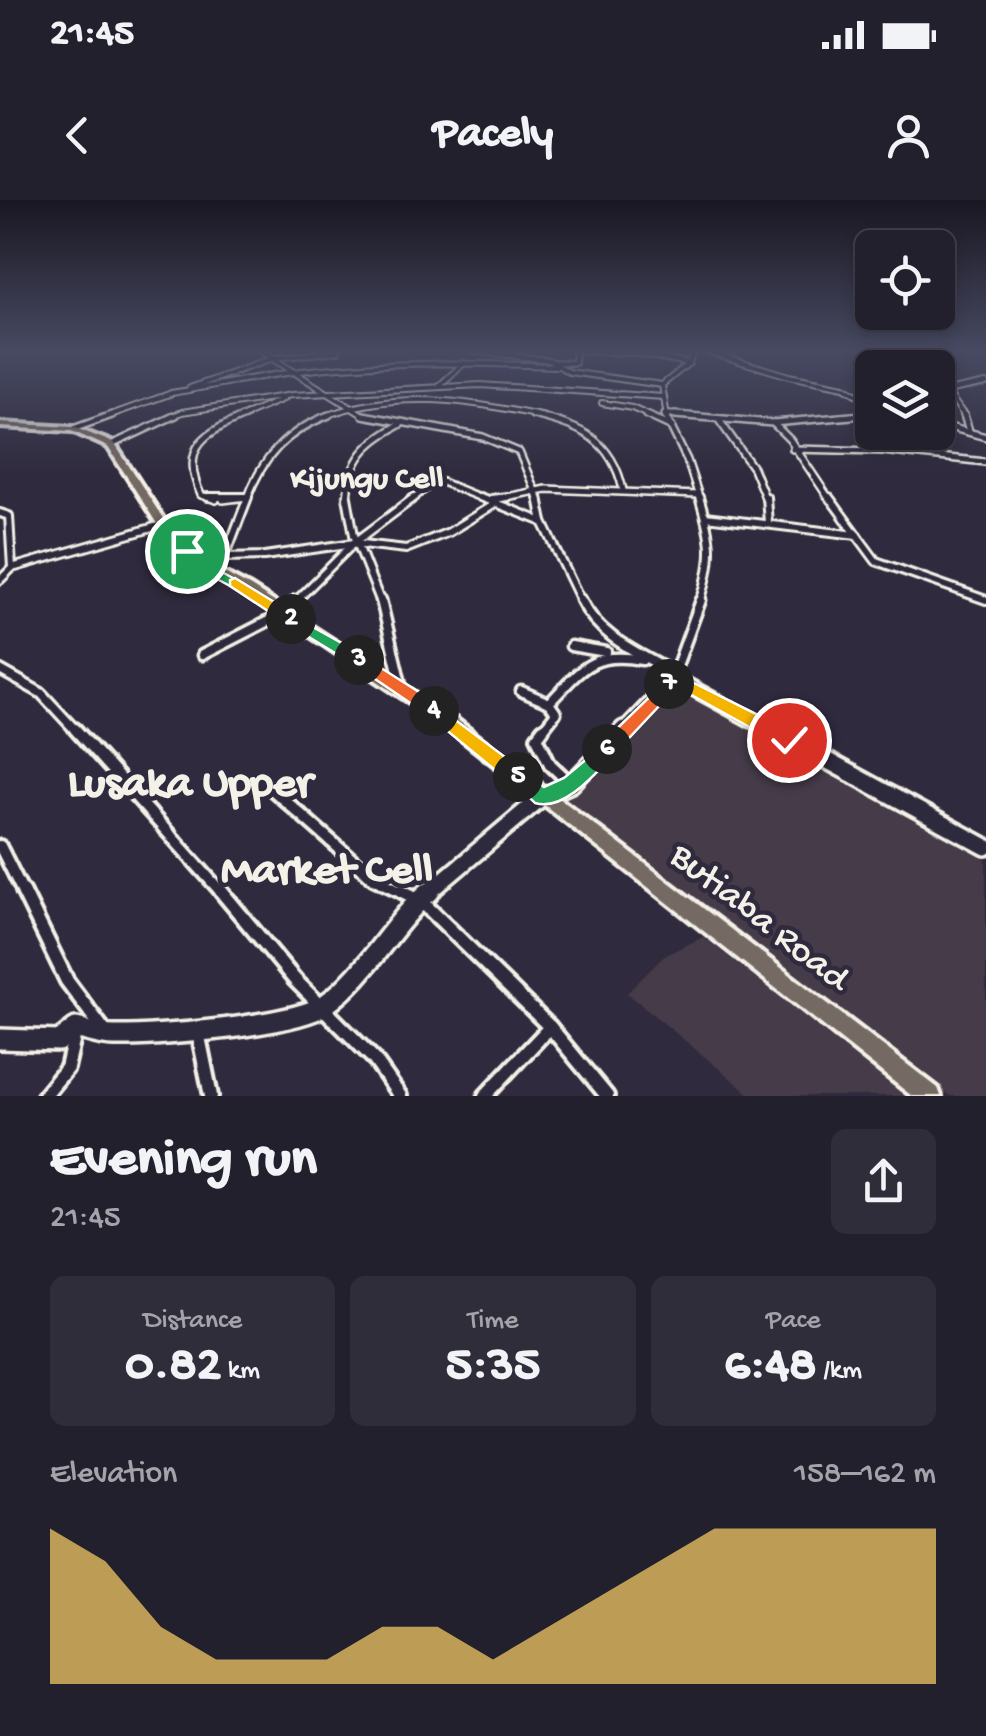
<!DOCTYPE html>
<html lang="en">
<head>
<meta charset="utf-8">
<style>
	body { margin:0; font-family:"Gochi Hand",sans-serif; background:#2f2d3a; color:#f1f3f6; height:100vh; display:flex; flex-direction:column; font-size:38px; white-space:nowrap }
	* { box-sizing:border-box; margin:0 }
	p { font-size:32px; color:#a3a3aa }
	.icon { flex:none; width:55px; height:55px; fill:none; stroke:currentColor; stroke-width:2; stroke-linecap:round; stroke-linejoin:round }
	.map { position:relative; height:896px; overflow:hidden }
	.sheet { display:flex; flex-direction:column; background:#23202e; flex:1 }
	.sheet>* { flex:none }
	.controls { position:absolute; left:855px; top:30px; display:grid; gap:20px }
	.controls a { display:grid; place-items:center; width:100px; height:100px; border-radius:15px; background:#23202e; box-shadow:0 5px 15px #0003,0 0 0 2px #403e4a; font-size:50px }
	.pin { position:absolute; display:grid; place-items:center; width:85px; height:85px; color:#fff; margin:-42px; border:5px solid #fff; border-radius:50%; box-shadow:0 2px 10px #0007 }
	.km { position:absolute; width:50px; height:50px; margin:-25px; border-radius:50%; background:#222; color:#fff; font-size:28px; line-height:50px; text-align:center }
	.round { display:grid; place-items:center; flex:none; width:105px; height:105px; border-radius:15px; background:#2f2d3a }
	.head { display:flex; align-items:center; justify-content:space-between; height:170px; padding:0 50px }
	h1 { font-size:55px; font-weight:700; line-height:75px }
	.stats { display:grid; grid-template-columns:repeat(3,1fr); gap:15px; height:170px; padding:10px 50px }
	.stats div { display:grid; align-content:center; border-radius:15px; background:#2f2d3a; text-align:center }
	.stats b { font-size:50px; font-weight:700 }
	.stats small { font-size:28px; font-weight:400 }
	.stats p { font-size:28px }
	.chart { height:280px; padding:20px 50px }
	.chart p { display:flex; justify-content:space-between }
	.chart svg { width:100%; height:180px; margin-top:10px; fill:#ffd166; opacity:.7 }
	.status { display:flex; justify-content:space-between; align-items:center; height:70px; padding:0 50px; background:#23202e; direction:ltr }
	.status svg { height:28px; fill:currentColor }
	header { display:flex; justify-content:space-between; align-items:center; height:130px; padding:0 50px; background:#23202e; font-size:45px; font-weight:700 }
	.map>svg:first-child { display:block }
	.built { fill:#443b48 }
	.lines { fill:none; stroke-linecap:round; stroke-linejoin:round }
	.street-far5-casing { stroke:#f4f1e8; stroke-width:8 }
	.street-far4-casing { stroke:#f4f1e8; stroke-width:10 }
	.street-far3-casing { stroke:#f4f1e8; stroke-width:12 }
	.street-far2-casing { stroke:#f4f1e8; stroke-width:15 }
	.street-far1-casing { stroke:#f4f1e8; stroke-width:18 }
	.street-casing { stroke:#f4f1e8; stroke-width:20 }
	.secondary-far2-casing { stroke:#f4f1e8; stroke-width:19 }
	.secondary-far1-casing { stroke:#f4f1e8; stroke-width:22 }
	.secondary-casing { stroke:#f4f1e8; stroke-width:26 }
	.primary-casing { stroke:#f4f1e8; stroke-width:8 }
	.street-far5 { stroke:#2f2a3d; stroke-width:4 }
	.street-far4 { stroke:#2f2a3d; stroke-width:5 }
	.street-far3 { stroke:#2f2a3d; stroke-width:6 }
	.street-far2 { stroke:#2f2a3d; stroke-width:8 }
	.street-far1 { stroke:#2f2a3d; stroke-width:10 }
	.street { stroke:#2f2a3d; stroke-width:12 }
	.secondary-far2 { stroke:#2f2a3d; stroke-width:11 }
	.secondary-far1 { stroke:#2f2a3d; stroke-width:15 }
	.secondary { stroke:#2f2a3d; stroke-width:19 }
	.primary { fill:#756964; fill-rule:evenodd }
	.split-1 { fill:#22a559; stroke:#fff; stroke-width:2.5 }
	.split-2 { fill:#f5b400; stroke:#fff; stroke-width:2.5 }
	.split-3 { fill:#22a559; stroke:#fff; stroke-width:2.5 }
	.split-4 { fill:#f0652b; stroke:#fff; stroke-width:2.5 }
	.split-5 { fill:#f5b400; stroke:#fff; stroke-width:2.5 }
	.split-6 { fill:#22a559; stroke:#fff; stroke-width:2.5 }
	.split-7 { fill:#f0652b; stroke:#fff; stroke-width:2.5 }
	.split-8 { fill:#f5b400; stroke:#fff; stroke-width:2.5 }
	.labels { text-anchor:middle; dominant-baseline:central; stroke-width:9; stroke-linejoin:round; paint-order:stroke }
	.far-quarter-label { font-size:32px; font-weight:bold; fill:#f4f1e8; stroke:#2f2a3d }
	.near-street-label { font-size:38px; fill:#f4f1e8; stroke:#2f2a3d }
	.near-quarter-label { font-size:45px; font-weight:bold; fill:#f4f1e8; stroke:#2f2a3d }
</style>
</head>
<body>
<div class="status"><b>21:45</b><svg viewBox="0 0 49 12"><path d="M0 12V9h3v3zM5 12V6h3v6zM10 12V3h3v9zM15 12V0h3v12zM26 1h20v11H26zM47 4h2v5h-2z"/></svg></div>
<header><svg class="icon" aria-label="back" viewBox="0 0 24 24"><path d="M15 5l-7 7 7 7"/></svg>Pacely<svg class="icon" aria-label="person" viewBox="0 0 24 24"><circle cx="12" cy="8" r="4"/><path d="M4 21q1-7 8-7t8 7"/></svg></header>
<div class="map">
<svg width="986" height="896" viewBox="0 0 986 896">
	<rect width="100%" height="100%" fill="#2f2a3d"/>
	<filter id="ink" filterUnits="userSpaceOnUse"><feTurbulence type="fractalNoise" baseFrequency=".01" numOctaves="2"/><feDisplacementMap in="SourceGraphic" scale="20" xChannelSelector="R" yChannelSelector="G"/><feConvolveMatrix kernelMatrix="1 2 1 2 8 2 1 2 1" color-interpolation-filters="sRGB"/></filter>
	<g filter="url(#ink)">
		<!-- built -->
		<g class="built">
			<path d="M678 486 986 660V896H950L562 600Z"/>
			<path d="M703 737 746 770 912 896H752L627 793 665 755Z"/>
		</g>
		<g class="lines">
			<!-- street-far5 casing -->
			<g class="street-far5-casing">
				<g id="street-far5">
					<path d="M260 151 363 215 376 217"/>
					<path d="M473 151 549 160 569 172 662 185"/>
					<path d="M582 151 633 153 689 163"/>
					<path d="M706 151 789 176 844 187 872 204"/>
					<path d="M553 162 575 163V151"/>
					<path d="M439 186 464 163"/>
					<path d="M190 188 274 158 338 151"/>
					<path d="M171 193C214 186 258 176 301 171 386 161 472 163 557 166"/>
					<path d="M602 203 632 208 652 217"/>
					<path d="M665 214 705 217"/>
					<path d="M105 217 172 193"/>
					<path d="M171 217 182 212 292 195 480 185 664 197"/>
					<path d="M241 217 283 199"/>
					<path d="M322 217C395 189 469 200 544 217"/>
					<path d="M667 217 662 185 689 163 693 151"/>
					<path d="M835 217 872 214"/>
					<path d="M965 217 947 191 986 183"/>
				</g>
			</g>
			<!-- street-far4 casing -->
			<g class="street-far4-casing">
				<g id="street-far4">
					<path d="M363 215 483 237 519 252 539 300"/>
					<path d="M533 215C580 226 612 239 623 290"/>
					<path d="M646 215 672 227"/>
					<path d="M665 215 687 260 700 300"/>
					<path d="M675 215 773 223 863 215"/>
					<path d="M964 215 969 231"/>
					<path d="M719 220 753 268 766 300"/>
					<path d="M773 223 790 240 830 300"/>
					<path d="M938 224 986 237"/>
					<path d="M73 229 112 215"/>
					<path d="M111 245 176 215"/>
					<path d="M793 249 881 251 986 262"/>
					<path d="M216 300 201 295C178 245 207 232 247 215"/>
					<path d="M223 300 247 297"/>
					<path d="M247 300C262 257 287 231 329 215"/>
					<path d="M347 300C349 259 367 242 401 224"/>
					<path d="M411 300 437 280 486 300"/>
					<path d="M491 300 546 289 698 295"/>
				</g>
			</g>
			<!-- street-far3 casing -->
			<g class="street-far3-casing">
				<g id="street-far3">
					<path d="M208 297H247"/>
					<path d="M347 297 354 335 381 403"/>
					<path d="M480 297 543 322"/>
					<path d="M538 297 543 322 582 403"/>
					<path d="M699 297C713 342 714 357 700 403"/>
					<path d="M766 297 768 323"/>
					<path d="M829 297 876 361 986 400"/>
					<path d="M0 313 9 316 12 368"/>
					<path d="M705 317 857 335"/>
					<path d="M225 357 248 297"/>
					<path d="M200 364 225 357 265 356 354 343 406 349 449 332 491 306V299L507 297"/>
					<path d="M0 380 12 368 162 325"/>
					<path d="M294 403 354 343 415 297"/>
				</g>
			</g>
			<!-- street-far2 casing -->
			<g class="street-far2-casing">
				<g id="street-far2">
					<path d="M381 400 402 488"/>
					<path d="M581 400C599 437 637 452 672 472"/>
					<path d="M571 446 606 452"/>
					<path d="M202 455 282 414 296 400"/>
					<path d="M0 470 41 493 77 532"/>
					<path d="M674 474 701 400"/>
					<path d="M521 491 549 503 556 513 541 532"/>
					<path d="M549 503C582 469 591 451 642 460"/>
				</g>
			</g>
			<!-- street-far1 casing -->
			<g class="street-far1-casing">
				<g id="street-far1">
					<path d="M75 529 223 694"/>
					<path d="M543 529 537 537 550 564 571 584"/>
					<path d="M265 583 373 678 407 694"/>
					<path d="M0 646 24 694"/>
				</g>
			</g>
			<!-- street casing -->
			<g class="street-casing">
				<g id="street">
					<path d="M23 691 67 781 106 833"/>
					<path d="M221 691 295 780 374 859 400 896"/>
					<path d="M402 691 420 700 550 827 607 896"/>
					<path d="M198 832 211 896"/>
					<path d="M44 896 67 868 75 833"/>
					<path d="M485 896 550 827"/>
				</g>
			</g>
			<!-- secondary-far2 casing -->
			<g class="secondary-far2-casing">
				<path id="secondary-far2" d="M622 532 674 478 773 532"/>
			</g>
			<!-- secondary-far1 casing -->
			<g class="secondary-far1-casing">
				<g id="secondary-far1">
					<path d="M769 529 986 647"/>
					<path d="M427 694 542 597 571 584 624 529"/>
				</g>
			</g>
			<!-- secondary casing -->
			<g class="secondary-casing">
				<path id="secondary" d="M0 839 59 841 76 828C88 831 101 836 114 836 154 837 296 826 326 804 368 774 391 724 430 691"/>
			</g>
			<!-- primary casing -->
			<g class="primary-casing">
				<path id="primary" d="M0 223 73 227 114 243 166 323 204 362 251 387 456 519 938 888 941 896H912L446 527 243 391 196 366 159 327 108 247 72 231 0 227Z"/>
			</g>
			<!-- street-far5 -->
			<use href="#street-far5" class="street-far5"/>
			<!-- street-far4 -->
			<use href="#street-far4" class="street-far4"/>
			<!-- street-far3 -->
			<use href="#street-far3" class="street-far3"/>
			<!-- street-far2 -->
			<use href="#street-far2" class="street-far2"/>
			<!-- street-far1 -->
			<use href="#street-far1" class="street-far1"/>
			<!-- street -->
			<use href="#street" class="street"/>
			<!-- secondary-far2 -->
			<use href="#secondary-far2" class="secondary-far2"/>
			<!-- secondary-far1 -->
			<use href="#secondary-far1" class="secondary-far1"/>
			<!-- secondary -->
			<use href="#secondary" class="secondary"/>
			<!-- primary -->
			<use href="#primary" class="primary"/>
		</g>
	</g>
	<!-- sky -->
	<linearGradient id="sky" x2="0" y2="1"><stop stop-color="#1a1722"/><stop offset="0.55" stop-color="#474a62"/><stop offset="1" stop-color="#474a62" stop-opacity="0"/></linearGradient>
	<rect width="986" height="276" fill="url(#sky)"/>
	<!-- split-1 -->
	<path class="split-1" d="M182 348H191L204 362 242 383 230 386 195 367 180 351Z"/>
	<!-- split-2 -->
	<path class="split-2" d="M235 378 297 416V423H286L230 386V380Z"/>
	<!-- split-3 -->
	<path class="split-3" d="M291 415 365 456V464H353L286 423V416Z"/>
	<!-- split-4 -->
	<path class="split-4" d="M359 454 441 506V515H428L353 464V456Z"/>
	<!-- split-5 -->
	<path class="split-5" d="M434 504 525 572V583H511L428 515 425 511Z"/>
	<!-- split-6 -->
	<path class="split-6" d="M607 542 617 549 614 554C596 573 564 612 535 603L508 577 518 569 544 587 564 578Z"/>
	<!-- split-7 -->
	<path class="split-7" d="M669 478 675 480V489L614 554H601V544Z"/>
	<!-- split-8 -->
	<path class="split-8" d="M674 473 796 534V545H782L677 487 663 489V480Z"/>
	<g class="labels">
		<!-- far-quarter labels -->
		<g class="far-quarter-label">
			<text x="367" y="281">Kijungu Cell</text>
		</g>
		<!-- near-street labels -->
		<g class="near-street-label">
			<text transform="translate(758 719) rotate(38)">Butiaba Road</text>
		</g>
		<!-- near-quarter labels -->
		<g class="near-quarter-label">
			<text x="190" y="585">Lusaka Upper</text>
			<text x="327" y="672">Market Cell</text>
		</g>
	</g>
</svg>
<div class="controls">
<a><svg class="icon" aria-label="locate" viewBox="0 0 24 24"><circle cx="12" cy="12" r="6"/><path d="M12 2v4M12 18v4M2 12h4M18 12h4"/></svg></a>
<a><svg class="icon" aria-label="layers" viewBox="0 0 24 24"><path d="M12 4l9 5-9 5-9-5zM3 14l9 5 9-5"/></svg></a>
</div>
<div class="pin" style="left:187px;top:351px;background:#1e9e55"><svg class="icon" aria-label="arrive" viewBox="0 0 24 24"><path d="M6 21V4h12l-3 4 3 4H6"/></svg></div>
<div class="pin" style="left:789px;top:540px;background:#d93025"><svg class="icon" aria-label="check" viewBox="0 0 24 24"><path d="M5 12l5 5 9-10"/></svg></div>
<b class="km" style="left:291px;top:419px">2</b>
<b class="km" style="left:359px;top:460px">3</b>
<b class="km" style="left:434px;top:511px">4</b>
<b class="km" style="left:518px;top:577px">5</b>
<b class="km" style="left:607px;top:549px">6</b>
<b class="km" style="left:669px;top:484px">7</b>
</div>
<section class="sheet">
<div class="head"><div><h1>Evening run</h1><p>21:45</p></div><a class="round"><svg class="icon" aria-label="share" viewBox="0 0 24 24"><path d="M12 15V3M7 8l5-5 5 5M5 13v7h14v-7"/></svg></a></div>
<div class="stats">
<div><p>Distance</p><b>0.82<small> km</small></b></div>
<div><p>Time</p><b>5:35</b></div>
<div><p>Pace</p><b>6:48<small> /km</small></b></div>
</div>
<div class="chart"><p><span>Elevation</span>158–162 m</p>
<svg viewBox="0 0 160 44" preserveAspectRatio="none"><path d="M0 44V6L10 14L20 30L30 38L40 38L50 38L60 30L70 30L80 38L90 30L100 22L110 14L120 6L130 6L140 6L150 6L160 6V44z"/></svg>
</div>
</section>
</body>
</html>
